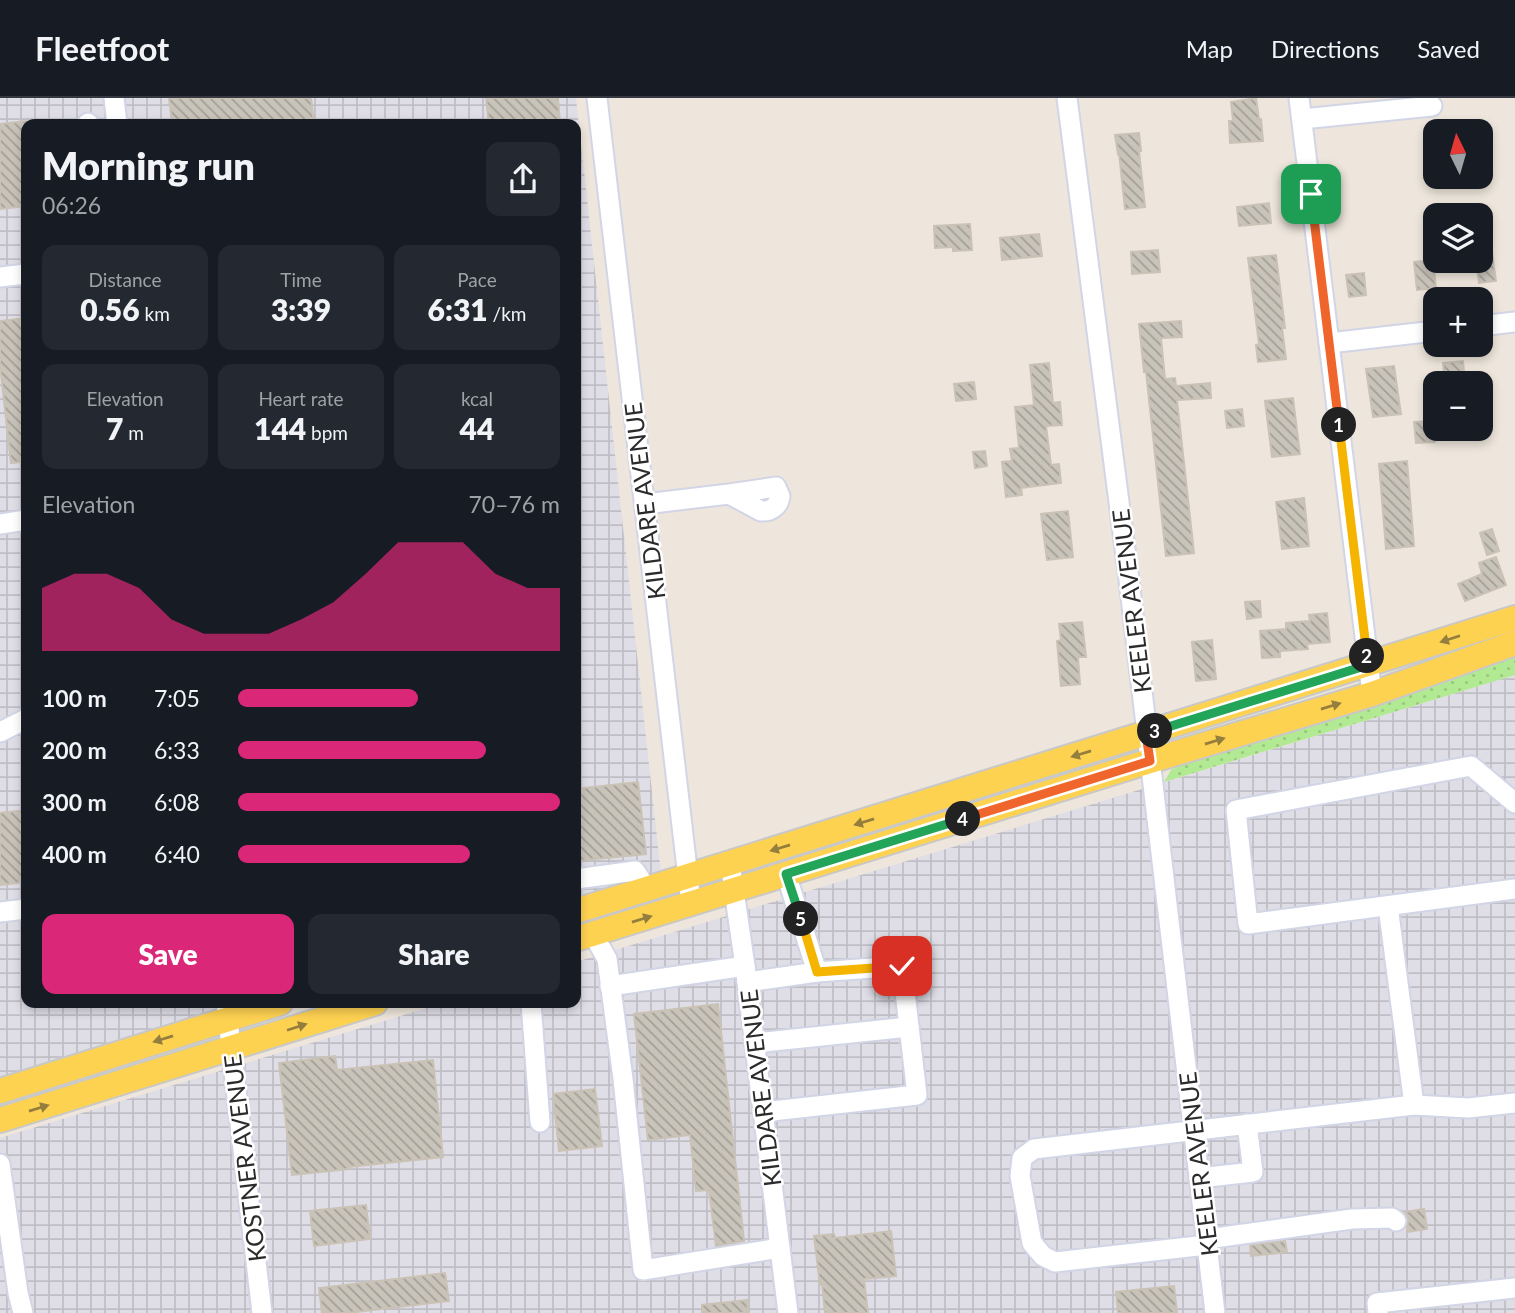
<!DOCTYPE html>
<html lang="en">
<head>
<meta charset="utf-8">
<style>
	body { margin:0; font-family:Lato,sans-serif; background:#242831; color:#f1f3f6; height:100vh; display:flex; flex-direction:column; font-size:26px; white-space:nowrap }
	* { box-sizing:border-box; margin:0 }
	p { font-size:23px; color:#9ea1a6 }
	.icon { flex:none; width:38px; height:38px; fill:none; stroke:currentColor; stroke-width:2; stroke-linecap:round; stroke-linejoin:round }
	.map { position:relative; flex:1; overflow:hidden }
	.details { position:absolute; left:21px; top:21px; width:560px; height:889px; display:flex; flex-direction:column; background:#171b24; border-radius:14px; box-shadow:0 4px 10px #0003 }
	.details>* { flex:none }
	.needle { width:46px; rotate:355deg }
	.fabs { position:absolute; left:1423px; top:21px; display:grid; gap:14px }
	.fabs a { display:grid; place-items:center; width:70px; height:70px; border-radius:14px; background:#171b24; box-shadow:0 4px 10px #0003; font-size:35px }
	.pin { position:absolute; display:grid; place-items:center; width:60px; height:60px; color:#fff; margin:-30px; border-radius:14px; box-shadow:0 4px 10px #0006 }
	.km { position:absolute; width:35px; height:35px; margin:-18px; border-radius:50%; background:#222; color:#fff; font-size:19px; line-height:35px; text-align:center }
	.round { display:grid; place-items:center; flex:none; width:74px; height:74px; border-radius:14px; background:#242831 }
	.summary { display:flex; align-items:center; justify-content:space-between; height:119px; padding:0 21px }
	h1 { font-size:38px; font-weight:800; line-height:52px }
	.figures { display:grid; grid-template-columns:repeat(3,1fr); gap:10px; height:119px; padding:7px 21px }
	.figures div { display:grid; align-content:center; border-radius:14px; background:#242831; text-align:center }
	.figures b { font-size:30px; font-weight:800 }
	.figures small { font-size:19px; font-weight:400 }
	.figures p { font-size:19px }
	.chart { height:196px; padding:14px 21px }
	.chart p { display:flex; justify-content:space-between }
	.chart svg { width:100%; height:126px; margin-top:7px; fill:#db2777; opacity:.7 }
	.button { display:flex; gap:14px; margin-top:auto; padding:14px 21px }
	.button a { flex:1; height:80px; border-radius:14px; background:#db2777; color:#fff; font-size:28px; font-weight:800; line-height:80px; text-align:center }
	.button a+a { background:#242831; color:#f1f3f6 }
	ul { padding:0 21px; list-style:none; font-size:23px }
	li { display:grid; grid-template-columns:112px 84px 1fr; align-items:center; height:52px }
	li i { height:18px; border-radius:9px; background:#db2777 }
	header { display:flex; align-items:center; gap:42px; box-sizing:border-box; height:98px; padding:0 35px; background:#171b24; border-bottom:2px solid #363941 }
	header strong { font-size:33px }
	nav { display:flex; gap:38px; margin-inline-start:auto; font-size:24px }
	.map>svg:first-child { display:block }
	.industrial { fill:url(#industrial-grid) }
	.grass { fill:url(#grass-dots) }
	.building { fill:url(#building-back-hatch); stroke:#cac2b5; stroke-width:2 }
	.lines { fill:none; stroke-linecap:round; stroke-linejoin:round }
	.minor-casing { stroke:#d1d5e5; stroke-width:23 }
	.major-casing { stroke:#c8c8c8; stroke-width:28 }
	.minor { stroke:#fff; stroke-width:19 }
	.major { stroke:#fed251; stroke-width:24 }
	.oneway { fill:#947e3e }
	.split-1-casing { stroke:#fff; stroke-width:14 }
	.split-2-casing { stroke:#fff; stroke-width:14 }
	.split-3-casing { stroke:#fff; stroke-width:14 }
	.split-4-casing { stroke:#fff; stroke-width:14 }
	.split-5-casing { stroke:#fff; stroke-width:14 }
	.split-6-casing { stroke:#fff; stroke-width:14 }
	.split-1 { stroke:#f0652b; stroke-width:9 }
	.split-2 { stroke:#f5b400; stroke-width:9 }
	.split-3 { stroke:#22a559; stroke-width:9 }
	.split-4 { stroke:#f0652b; stroke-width:9 }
	.split-5 { stroke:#22a559; stroke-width:9 }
	.split-6 { stroke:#f5b400; stroke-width:9 }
	.labels { text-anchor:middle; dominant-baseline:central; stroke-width:5; stroke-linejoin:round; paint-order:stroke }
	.street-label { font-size:24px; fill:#2b2b2b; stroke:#fff }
</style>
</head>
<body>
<header>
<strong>Fleetfoot</strong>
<nav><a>Map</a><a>Directions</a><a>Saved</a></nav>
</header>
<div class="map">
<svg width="1515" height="1215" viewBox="0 0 1515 1215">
	<defs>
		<pattern id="industrial-grid" width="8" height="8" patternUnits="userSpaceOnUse" patternTransform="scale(1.75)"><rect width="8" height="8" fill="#dfdde6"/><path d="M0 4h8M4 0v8" fill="none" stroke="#c0bec5"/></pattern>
		<pattern id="grass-dots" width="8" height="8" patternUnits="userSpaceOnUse" patternTransform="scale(1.75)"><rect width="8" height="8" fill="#b2ea93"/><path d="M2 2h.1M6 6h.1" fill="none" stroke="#99c97f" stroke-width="1.8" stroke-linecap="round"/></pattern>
		<pattern id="building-back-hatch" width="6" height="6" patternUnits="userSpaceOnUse" patternTransform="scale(1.75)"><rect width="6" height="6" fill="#c9c4ba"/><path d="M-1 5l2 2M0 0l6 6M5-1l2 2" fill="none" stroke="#a39f97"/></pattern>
	</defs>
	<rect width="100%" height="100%" fill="#eee6dc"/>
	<!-- industrial -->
	<g class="industrial">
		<path d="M0 0H576L661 776 576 802V26H26V905H243L0 979Z"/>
		<path d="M1515 577V1215H0V1040L443 905H576V864Z"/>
	</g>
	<!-- grass -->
	<path class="grass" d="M1512 558H1515V577L1164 684 1171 672 1186 665Z"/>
	<!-- building -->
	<g class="building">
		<path d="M169 0H311L314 26H172Z"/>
		<path d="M486 0H558L560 26H489Z"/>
		<path d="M1256 0 1259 21H1261L1263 43 1230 45 1229 23H1233L1231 4Z"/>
		<path d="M26 23V108L0 111V26Z"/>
		<path d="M1139 35 1141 53H1139L1145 109 1125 111 1119 55 1118 56 1115 37Z"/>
		<path d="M1269 105 1271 125 1239 128 1237 109Z"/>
		<path d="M970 126 972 152 953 153V149L935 150 934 128Z"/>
		<path d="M1039 136 1042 158 1002 162 1000 140Z"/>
		<path d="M1158 152 1160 174 1132 176 1131 154Z"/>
		<path d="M1492 155 1496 183 1479 185 1476 163H1480V157Z"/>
		<path d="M1276 157 1285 230H1282L1286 261 1258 264 1256 247 1259 246 1248 160Z"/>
		<path d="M1433 162 1436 190 1417 192 1414 164Z"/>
		<path d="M1364 175 1366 197 1349 199 1346 177Z"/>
		<path d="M26 220V363L11 365 0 267V223Z"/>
		<path d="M1181 223 1182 239 1161 240 1165 281 1175 280 1176 288 1210 285 1211 300 1177 302 1194 455 1166 458 1146 274H1144L1139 226Z"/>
		<path d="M1463 263 1465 285H1445L1443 265Z"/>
		<path d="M1049 265 1053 305 1060 304 1062 327 1046 328 1051 367 1059 366 1061 385 1021 390 1022 397 1006 399 1002 364 1012 363 1010 351 1019 350 1015 309 1034 307 1030 267Z"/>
		<path d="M1394 268 1401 316 1373 319 1366 271Z"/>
		<path d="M974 284 976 301 956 303 954 286Z"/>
		<path d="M1293 300 1300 356 1272 359 1265 303Z"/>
		<path d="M1242 311 1244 328 1227 330 1225 313Z"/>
		<path d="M1433 323 1435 344 1416 345 1414 324Z"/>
		<path d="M985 353 987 368 975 370 973 354Z"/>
		<path d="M1407 363 1414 448 1386 451 1379 366Z"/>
		<path d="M1304 400 1309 448 1282 451 1276 404Z"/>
		<path d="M1068 413 1073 459 1047 462 1041 416Z"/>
		<path d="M1492 431 1499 453 1487 457 1480 435Z"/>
		<path d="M1496 459 1506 487 1465 503 1458 486 1482 476 1479 465Z"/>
		<path d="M1260 503 1261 519 1247 521 1245 504Z"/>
		<path d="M1327 515 1330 544 1307 546 1308 551 1280 553V559L1262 560 1260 533 1286 531V525L1310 523 1309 517Z"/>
		<path d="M1082 524 1086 559H1078L1080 586 1061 588 1057 543 1061 542 1059 526Z"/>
		<path d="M1212 542 1216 581 1196 583 1192 544Z"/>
		<path d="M638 684 646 756 576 763V691Z"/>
		<path d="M26 712V784L0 787V715Z"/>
		<path d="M718 906 744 1143 716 1148 709 1092 696 1093 690 1037 648 1042 634 916Z"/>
		<path d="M335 958 337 972 433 962 443 1059 348 1069V1071L292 1077 279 965Z"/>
		<path d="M595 991 602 1048 559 1053 553 996Z"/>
		<path d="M366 1107 370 1141 314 1148 310 1113Z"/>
		<path d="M1424 1111 1427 1131 1407 1134 1408 1124 1405 1114Z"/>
		<path d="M891 1133 896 1178 864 1181 868 1215H825L822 1186 820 1187 814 1138 834 1136 835 1140Z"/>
		<path d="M1285 1143 1287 1154 1251 1158 1250 1147Z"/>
		<path d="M445 1175 449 1203 348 1215H322L319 1190Z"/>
		<path d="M1174 1188 1177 1215H1118L1116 1194Z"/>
		<path d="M747 1202 748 1215H702V1207Z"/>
	</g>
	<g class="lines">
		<!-- minor casing -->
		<g class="minor-casing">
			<g id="minor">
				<path d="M114 0 117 26"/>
				<path d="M597 0 691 805"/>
				<path d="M1067 0 1129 482 1215 1215"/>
				<path d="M1299 0 1372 596"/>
				<path d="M1302 21 1432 8"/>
				<path d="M88 25V26"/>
				<path d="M0 179 26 176"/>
				<path d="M1480 228 1515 224"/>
				<path d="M1329 245 1435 233"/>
				<path d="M645 406 729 396 776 389 780 398C779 408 771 414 761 413L729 396"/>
				<path d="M0 426 26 422"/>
				<path d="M0 634 26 621"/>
				<path d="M1515 705 1471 668 1236 712 1248 826 1515 791"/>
				<path d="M730 765 745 868 788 1215"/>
				<path d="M576 781 635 773 647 791"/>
				<path d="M1388 808 1414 1007"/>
				<path d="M0 814 26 811"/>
				<path d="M593 836 607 861 623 981 643 1172 780 1150"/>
				<path d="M747 884 817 874 786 776"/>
				<path d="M610 888 745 868"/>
				<path d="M226 905 262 1215"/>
				<path d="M531 905 540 1024"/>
				<path d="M755 945 909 929"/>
				<path d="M763 1014 917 997 902 868 817 874"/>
				<path d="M0 1066 18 1195 23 1215"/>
				<path d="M1199 1080 1253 1074 1247 1026"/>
				<path d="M1207 1141 1352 1121 1392 1120 1396 1123"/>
				<path d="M1207 1147 1055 1164 1043 1158 1032 1145 1020 1078 1022 1060 1034 1051 1414 1007 1468 1010 1515 1005"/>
				<path d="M1378 1215 1377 1205 1515 1190"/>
			</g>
		</g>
		<!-- major casing -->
		<g class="major-casing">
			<g id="major">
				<path d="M576 813 1515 520"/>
				<path d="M576 841 1150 663 1372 596 1515 545"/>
				<path d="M0 993 280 905"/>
				<path d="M0 1022 375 905"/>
			</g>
		</g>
		<!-- minor -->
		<use href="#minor" class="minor"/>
		<!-- major -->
		<use href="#major" class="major"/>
	</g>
	<!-- one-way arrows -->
	<defs><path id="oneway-solid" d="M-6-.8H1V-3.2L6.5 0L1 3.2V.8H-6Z" transform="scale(1.75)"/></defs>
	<g class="oneway">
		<use href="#oneway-solid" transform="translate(1450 541) rotate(162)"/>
		<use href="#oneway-solid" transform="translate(1331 608) rotate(-17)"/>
		<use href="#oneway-solid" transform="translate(1215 643) rotate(-17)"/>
		<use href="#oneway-solid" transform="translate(1081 656) rotate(163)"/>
		<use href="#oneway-solid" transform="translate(864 724) rotate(163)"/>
		<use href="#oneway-solid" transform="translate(780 750) rotate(163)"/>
		<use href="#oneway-solid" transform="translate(642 821) rotate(-17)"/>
		<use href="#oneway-solid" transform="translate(297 929) rotate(-18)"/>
		<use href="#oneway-solid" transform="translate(163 941) rotate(163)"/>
		<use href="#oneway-solid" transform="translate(39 1010) rotate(-17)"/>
	</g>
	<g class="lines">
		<!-- split-1 casing -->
		<g class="split-1-casing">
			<path id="split-1" d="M1311 96 1339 327"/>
		</g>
		<!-- split-2 casing -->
		<g class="split-2-casing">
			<path id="split-2" d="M1339 327 1367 558"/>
		</g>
		<!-- split-3 casing -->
		<g class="split-3-casing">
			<path id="split-3" d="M1155 633 1368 567 1367 558"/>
		</g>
		<!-- split-4 casing -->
		<g class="split-4-casing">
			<path id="split-4" d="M963 721 1150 663 1146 636 1155 633"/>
		</g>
		<!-- split-5 casing -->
		<g class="split-5-casing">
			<path id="split-5" d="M801 821 786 776 963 721"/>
		</g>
		<!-- split-6 casing -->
		<g class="split-6-casing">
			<path id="split-6" d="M801 821 817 874 902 868"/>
		</g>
		<!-- split-1 -->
		<use href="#split-1" class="split-1"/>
		<!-- split-2 -->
		<use href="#split-2" class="split-2"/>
		<!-- split-3 -->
		<use href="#split-3" class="split-3"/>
		<!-- split-4 -->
		<use href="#split-4" class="split-4"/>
		<!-- split-5 -->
		<use href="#split-5" class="split-5"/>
		<!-- split-6 -->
		<use href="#split-6" class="split-6"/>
	</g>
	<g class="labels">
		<!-- street labels -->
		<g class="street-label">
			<text transform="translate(644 403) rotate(-97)">KILDARE AVENUE</text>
			<text transform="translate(1131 503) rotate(-97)">KEELER AVENUE</text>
			<text transform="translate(760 990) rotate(-97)">KILDARE AVENUE</text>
			<text transform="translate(244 1060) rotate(-97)">KOSTNER AVENUE</text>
			<text transform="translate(1198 1066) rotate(-97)">KEELER AVENUE</text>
		</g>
	</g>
</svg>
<div class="fabs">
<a><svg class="needle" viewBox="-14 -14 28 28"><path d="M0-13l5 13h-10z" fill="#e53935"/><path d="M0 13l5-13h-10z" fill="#9ea1a6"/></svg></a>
<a><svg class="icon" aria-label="layers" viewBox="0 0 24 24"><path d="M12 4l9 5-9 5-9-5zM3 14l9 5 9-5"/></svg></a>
<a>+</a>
<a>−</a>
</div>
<div class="pin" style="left:1311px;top:96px;background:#1e9e55"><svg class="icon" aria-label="arrive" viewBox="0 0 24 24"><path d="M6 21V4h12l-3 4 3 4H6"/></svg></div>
<div class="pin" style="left:902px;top:868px;background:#d93025"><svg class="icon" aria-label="check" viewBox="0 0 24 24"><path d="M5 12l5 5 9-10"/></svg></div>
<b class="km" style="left:1339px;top:327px">1</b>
<b class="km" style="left:1367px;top:558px">2</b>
<b class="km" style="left:1155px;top:633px">3</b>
<b class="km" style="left:963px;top:721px">4</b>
<b class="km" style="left:801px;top:821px">5</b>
<section class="details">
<div class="summary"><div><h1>Morning run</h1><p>06:26</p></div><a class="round"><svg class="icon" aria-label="share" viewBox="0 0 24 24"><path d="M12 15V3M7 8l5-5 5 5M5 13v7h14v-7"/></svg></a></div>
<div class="figures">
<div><p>Distance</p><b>0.56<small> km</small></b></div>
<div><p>Time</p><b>3:39</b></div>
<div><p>Pace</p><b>6:31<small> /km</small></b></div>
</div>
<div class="figures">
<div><p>Elevation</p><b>7<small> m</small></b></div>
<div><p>Heart rate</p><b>144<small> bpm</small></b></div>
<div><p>kcal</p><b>44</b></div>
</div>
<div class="chart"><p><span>Elevation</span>70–76 m</p>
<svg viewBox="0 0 160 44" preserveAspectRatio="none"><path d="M0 44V22L10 17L20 17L30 22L40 33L50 38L60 38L70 38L80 33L90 27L100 17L110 6L120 6L130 6L140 17L150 22L160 22V44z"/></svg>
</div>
<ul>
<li><b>100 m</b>7:05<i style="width:56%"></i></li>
<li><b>200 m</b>6:33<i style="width:77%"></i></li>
<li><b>300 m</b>6:08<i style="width:100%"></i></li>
<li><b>400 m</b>6:40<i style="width:72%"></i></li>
</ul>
<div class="button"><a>Save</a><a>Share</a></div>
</section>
</div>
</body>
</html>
